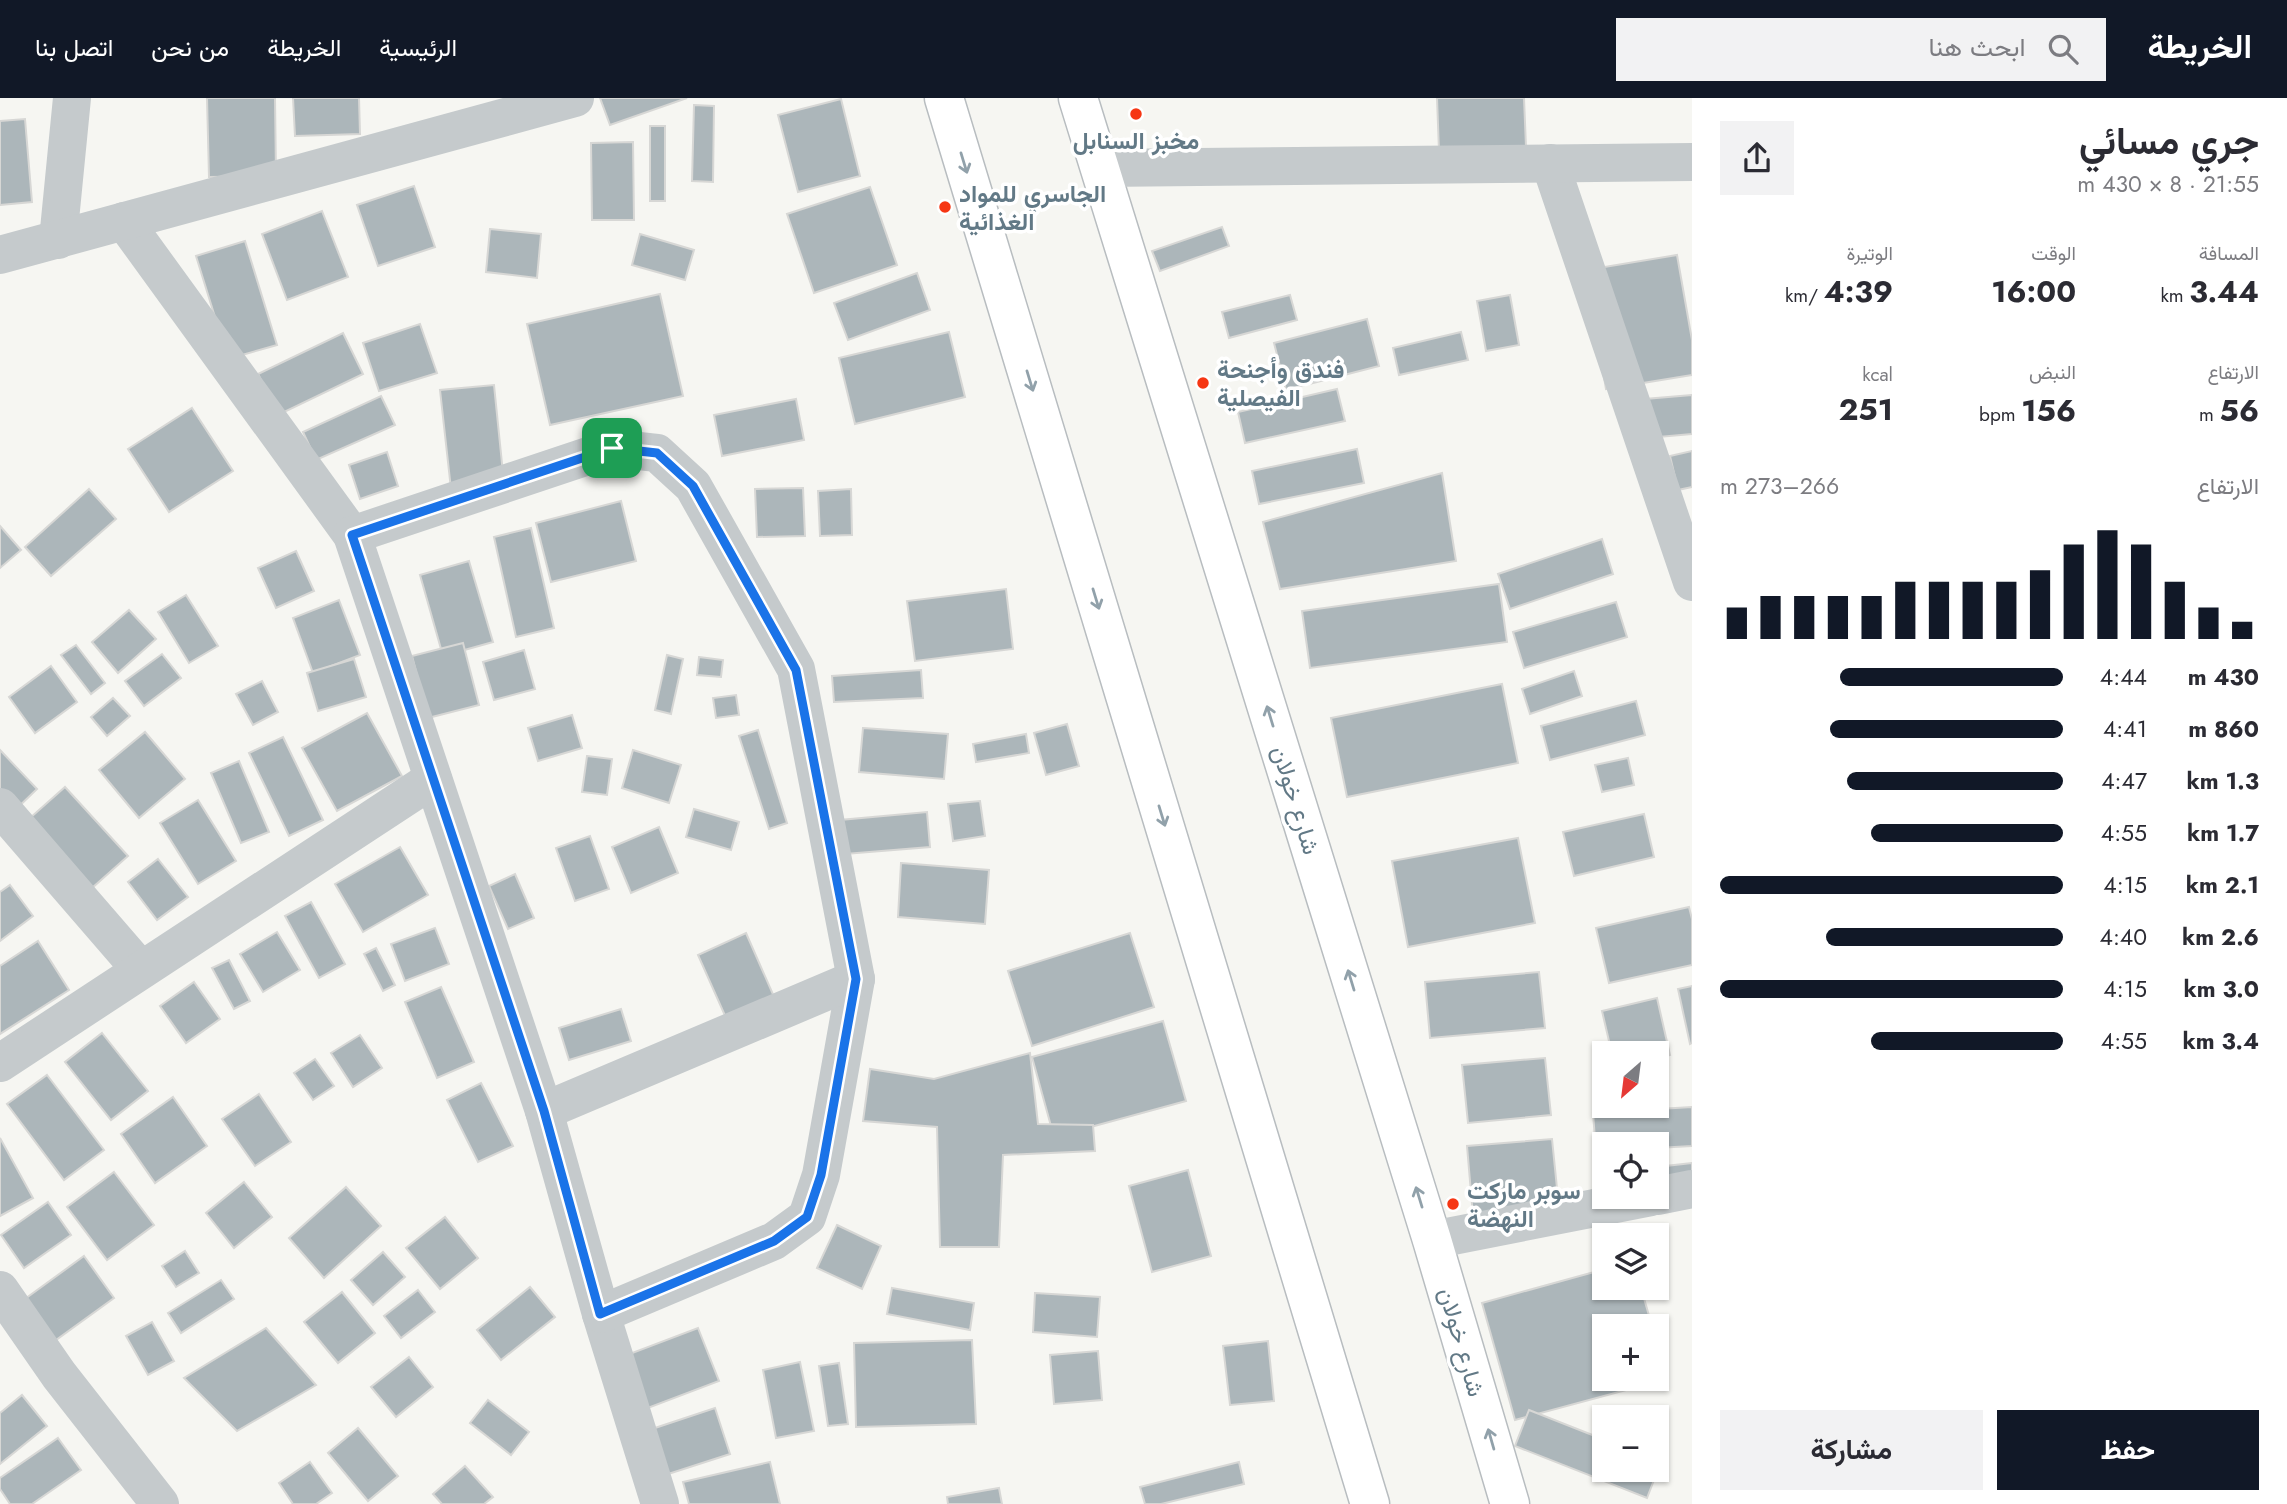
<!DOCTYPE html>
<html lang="ar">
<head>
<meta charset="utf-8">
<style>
	body { margin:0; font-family:Jost,Vazirmatn,sans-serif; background:#f2f2f3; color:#2b2b33; direction:rtl; height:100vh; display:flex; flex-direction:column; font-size:26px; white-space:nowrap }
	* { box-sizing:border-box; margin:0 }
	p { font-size:23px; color:#7c7c81 }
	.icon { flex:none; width:38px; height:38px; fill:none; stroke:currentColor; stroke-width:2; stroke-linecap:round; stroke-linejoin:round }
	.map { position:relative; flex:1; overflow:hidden; direction:ltr }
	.panel { display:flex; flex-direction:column; background:#fff; width:595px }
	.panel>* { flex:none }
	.needle { width:46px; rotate:208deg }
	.controls { position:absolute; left:1592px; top:943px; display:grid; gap:14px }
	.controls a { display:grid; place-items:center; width:77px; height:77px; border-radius:0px; background:#fff; box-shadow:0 2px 5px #0004; font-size:35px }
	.pin { position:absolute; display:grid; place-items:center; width:60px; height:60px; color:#fff; margin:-30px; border-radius:14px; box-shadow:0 4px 10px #0006 }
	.round { display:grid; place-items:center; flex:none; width:74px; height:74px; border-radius:0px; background:#f2f2f3 }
	.overview { display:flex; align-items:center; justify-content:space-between; height:119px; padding:0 28px }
	h1 { font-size:38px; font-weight:700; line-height:52px }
	.figures { display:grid; grid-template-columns:repeat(3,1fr); gap:10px; height:119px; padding:7px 28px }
	.figures div { display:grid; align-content:center }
	.figures b { font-size:30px; font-weight:700 }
	.figures small { font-size:19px; font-weight:400 }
	.figures p { font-size:19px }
	.chart { height:196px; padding:14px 28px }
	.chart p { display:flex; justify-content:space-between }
	.chart svg { width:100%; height:126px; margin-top:7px; stroke:#111827; stroke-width:6 }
	.primary-button { display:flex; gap:14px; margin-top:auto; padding:14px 28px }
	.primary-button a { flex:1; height:80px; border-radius:0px; background:#111827; color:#fff; font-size:28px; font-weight:700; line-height:80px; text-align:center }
	.primary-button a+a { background:#f2f2f3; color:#2b2b33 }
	ul { padding:0 28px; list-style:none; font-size:23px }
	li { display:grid; grid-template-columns:112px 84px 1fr; align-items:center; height:52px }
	li i { height:18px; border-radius:9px; background:#111827 }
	header { display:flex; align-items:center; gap:42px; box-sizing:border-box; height:98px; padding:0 35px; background:#111827; color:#fff }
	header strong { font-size:33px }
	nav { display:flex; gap:38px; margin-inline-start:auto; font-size:24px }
	.search { width:490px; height:63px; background:#f2f2f3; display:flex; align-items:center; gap:18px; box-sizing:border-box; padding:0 24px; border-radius:0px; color:#7c7c81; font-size:26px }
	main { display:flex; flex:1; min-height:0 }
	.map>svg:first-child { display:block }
	.building { fill:#acb6ba; stroke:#d7d7d5; stroke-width:2 }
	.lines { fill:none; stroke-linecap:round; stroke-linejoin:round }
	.major-casing { stroke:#b8bdc0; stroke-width:41 }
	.minor { stroke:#c5cacc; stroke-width:38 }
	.major { stroke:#fff; stroke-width:38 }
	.oneway { stroke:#91a1aa }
	.route-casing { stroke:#fff; stroke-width:14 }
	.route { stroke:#1a73e8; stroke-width:9 }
	.poi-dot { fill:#f63613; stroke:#fff; stroke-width:2.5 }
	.labels { text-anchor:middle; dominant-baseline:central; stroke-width:7; stroke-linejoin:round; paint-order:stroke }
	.poi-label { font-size:24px; font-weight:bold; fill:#627986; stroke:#fff; text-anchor:start }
	.street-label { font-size:24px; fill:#627986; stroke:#fff }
</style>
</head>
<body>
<header>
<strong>الخريطة</strong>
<div class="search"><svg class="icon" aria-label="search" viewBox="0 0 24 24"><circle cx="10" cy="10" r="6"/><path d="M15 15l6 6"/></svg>ابحث هنا</div>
<nav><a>الرئيسية</a><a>الخريطة</a><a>من نحن</a><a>اتصل بنا</a></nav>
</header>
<main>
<section class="panel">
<div class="overview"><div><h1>جري مسائي</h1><p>21:55 · 8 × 430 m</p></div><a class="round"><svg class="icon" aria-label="share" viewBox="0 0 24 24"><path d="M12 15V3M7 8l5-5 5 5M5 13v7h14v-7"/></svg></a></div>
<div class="figures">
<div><p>المسافة</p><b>3.44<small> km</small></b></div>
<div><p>الوقت</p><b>16:00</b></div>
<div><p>الوتيرة</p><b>4:39<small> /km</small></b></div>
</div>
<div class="figures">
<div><p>الارتفاع</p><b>56<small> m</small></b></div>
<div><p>النبض</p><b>156<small> bpm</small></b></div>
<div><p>kcal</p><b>251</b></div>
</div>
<div class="chart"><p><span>الارتفاع</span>266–273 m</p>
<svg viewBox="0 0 160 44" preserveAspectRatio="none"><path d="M5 44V33M15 44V29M25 44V29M35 44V29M45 44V29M55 44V24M65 44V24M75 44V24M85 44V24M95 44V20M105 44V11M115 44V6M125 44V11M135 44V24M145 44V33M155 44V38"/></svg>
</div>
<ul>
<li><b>430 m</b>4:44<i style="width:65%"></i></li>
<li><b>860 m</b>4:41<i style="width:68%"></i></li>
<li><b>1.3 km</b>4:47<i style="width:63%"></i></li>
<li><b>1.7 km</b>4:55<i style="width:56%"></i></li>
<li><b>2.1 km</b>4:15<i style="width:100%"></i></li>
<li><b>2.6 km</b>4:40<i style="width:69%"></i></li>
<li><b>3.0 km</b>4:15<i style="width:100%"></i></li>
<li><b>3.4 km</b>4:55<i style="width:56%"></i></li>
</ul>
<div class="primary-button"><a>حفظ</a><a>مشاركة</a></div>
</section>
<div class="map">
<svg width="1692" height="1406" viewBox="0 0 1692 1406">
	<rect width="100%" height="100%" fill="#f6f6f2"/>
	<!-- building -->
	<g class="building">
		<path d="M207 0H275L276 78 209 79Z"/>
		<path d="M293 0H359L360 36 295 38Z"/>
		<path d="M600 0H687L610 27Z"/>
		<path d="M1437 0H1524L1526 49 1439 53Z"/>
		<path d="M841 1 860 78 798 94 778 17Z"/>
		<path d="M694 7 714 8 713 84 692 83Z"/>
		<path d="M25 21 32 104 0 107V23Z"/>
		<rect x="650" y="28" width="15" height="75"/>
		<path d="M633 44 634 122H592L591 45Z"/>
		<path d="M414 88 435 149 378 168 357 107Z"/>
		<path d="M870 89 897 167 814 195 787 116Z"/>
		<path d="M322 113 348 179 287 202 262 136Z"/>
		<path d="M1222 129 1229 148 1160 173 1152 153Z"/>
		<path d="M490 131 541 136 537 180 486 174Z"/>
		<path d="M640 136 694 152 685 182 632 167Z"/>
		<path d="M245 143 277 247 228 261 196 158Z"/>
		<path d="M1677 157 1692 242V277L1606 291 1586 172Z"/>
		<path d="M917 175 930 212 848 242 834 205Z"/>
		<path d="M660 196 683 298 550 327 527 226Z"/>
		<path d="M1290 197 1297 222 1229 240 1222 214Z"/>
		<path d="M1510 197 1519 247 1486 253 1477 203Z"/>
		<path d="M1367 221 1379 268 1286 292 1274 245Z"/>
		<path d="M420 226 437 275 379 293 363 245Z"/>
		<path d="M949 234 965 299 855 326 839 260Z"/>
		<path d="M1461 234 1468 262 1399 277 1393 250Z"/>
		<path d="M343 235 363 276 278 317 258 276Z"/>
		<path d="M494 287 505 395 452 400 440 292Z"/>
		<path d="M1337 291 1345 323 1245 345 1238 314Z"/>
		<path d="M1692 297V336L1636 341 1633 302Z"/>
		<path d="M381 298 395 327 316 362 303 334Z"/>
		<path d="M796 301 804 342 722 358 714 317Z"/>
		<path d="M192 310 233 373 169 414 128 351Z"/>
		<path d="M1357 351 1364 385 1259 406 1252 373Z"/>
		<path d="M1692 353V389L1678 392 1670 358Z"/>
		<path d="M387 354 398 388 360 401 349 367Z"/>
		<path d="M1442 375 1456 463 1280 491 1263 424Z"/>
		<path d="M803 390 805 438 757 439 755 391Z"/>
		<path d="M89 391 116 421 51 478 25 449Z"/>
		<path d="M851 391 852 437 820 438 818 393Z"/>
		<path d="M621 403 636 463 551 484 536 425Z"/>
		<path d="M0 428 21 452 0 470Z"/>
		<path d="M531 430 554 530 516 539 494 439Z"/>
		<path d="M1602 441 1613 476 1510 511 1498 476Z"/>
		<path d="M296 453 314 493 276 510 258 470Z"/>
		<path d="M469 463 493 544 443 558 420 477Z"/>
		<path d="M1499 486 1507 544 1310 570 1302 513Z"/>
		<path d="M1006 491 1013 551 915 563 907 503Z"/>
		<path d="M186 497 218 548 189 565 158 514Z"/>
		<path d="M339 502 360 557 313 575 293 520Z"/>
		<path d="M1616 504 1627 539 1524 570 1513 534Z"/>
		<path d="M129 512 156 541 118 575 92 544Z"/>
		<path d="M463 545 479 607 428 620 412 558Z"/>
		<path d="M76 547 105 585 91 596 61 557Z"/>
		<path d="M524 552 535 591 494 602 483 564Z"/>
		<path d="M162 556 181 580 144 608 125 583Z"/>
		<path d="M667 557 683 561 671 616 655 612Z"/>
		<path d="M699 559 723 562 721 579 697 577Z"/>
		<path d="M354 561 366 599 318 613 307 575Z"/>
		<path d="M51 568 77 604 35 635 9 599Z"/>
		<path d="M921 572 923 600 834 604 832 578Z"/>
		<path d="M1574 573 1582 598 1530 616 1522 591Z"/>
		<path d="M262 583 278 614 253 627 236 596Z"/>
		<path d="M1502 586 1518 665 1347 699 1331 620Z"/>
		<path d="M736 597 739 617 716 620 713 600Z"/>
		<path d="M113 600 130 618 107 638 91 619Z"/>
		<path d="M1636 603 1645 637 1550 662 1541 628Z"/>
		<path d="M367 615 402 678 337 713 302 650Z"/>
		<path d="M572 617 582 650 538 663 528 630Z"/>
		<path d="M1067 626 1079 668 1046 677 1034 635Z"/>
		<path d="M863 630 948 636 944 681 859 674Z"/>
		<path d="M758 632 787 725 769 731 739 638Z"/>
		<path d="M145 634 185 681 139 720 99 672Z"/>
		<path d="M1026 636 1029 655 976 664 973 646Z"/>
		<path d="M283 639 323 722 289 738 249 655Z"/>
		<path d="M0 652 37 691 11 716 0 705Z"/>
		<path d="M633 652 681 667 669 705 622 690Z"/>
		<path d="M587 658 612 661 607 697 582 694Z"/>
		<path d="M1628 660 1634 687 1602 694 1595 667Z"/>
		<path d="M239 663 269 734 241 745 211 675Z"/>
		<path d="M65 689 128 758 92 790 30 720Z"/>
		<path d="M198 702 236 763 198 786 160 725Z"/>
		<path d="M980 703 985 738 953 743 948 706Z"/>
		<path d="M694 711 739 724 731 752 686 739Z"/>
		<path d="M927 714 930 749 833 757 829 723Z"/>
		<path d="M1644 716 1654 759 1574 778 1563 734Z"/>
		<path d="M659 729 678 775 631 795 612 749Z"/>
		<path d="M590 738 609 791 575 803 556 750Z"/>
		<path d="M1518 740 1535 825 1408 849 1392 763Z"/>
		<path d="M400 749 428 797 363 834 335 786Z"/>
		<path d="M158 761 188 799 157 822 128 784Z"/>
		<path d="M901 765 989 772 985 826 898 819Z"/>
		<path d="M515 776 534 820 508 831 489 788Z"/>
		<path d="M10 787 33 818 0 843V794Z"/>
		<path d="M311 804 345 866 319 880 285 818Z"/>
		<path d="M1689 809 1692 821V867L1609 885 1596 830Z"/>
		<path d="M435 830 449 866 405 883 391 846Z"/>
		<path d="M277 834 300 872 263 894 240 856Z"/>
		<path d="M746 835 779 910 731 931 698 857Z"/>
		<path d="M1130 835 1154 909 1032 948 1008 873Z"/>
		<path d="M38 843 69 892 0 936V868Z"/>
		<path d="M376 850 395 887 383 893 364 856Z"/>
		<path d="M229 862 250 903 234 911 212 870Z"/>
		<path d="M1539 874 1545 930 1430 940 1425 884Z"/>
		<path d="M194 884 220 921 186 945 160 908Z"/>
		<path d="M1692 888V945L1690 946 1678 891Z"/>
		<path d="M441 889 474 964 437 980 405 904Z"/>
		<path d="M1657 900 1670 957 1657 960V956H1612L1602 913Z"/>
		<path d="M621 911 631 943 569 962 559 930Z"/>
		<path d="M1163 923 1186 1003 1054 1039 1032 959Z"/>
		<path d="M102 935 148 993 111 1022 65 964Z"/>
		<path d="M360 937 382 970 353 989 331 955Z"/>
		<path d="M1030 955 1038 1026 1093 1027 1095 1053 1003 1057 999 1149H940L937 1029 863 1023 870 971 934 981Z"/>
		<path d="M1545 960 1551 1017 1468 1025 1462 967Z"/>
		<path d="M315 961 334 988 313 1002 294 975Z"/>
		<path d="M47 977 104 1052 64 1082 7 1006Z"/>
		<path d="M481 985 513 1048 478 1064 447 1002Z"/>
		<path d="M259 996 291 1044 255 1068 222 1021Z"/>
		<path d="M173 999 207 1048 155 1085 121 1036Z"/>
		<path d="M1692 1009V1048L1657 1050V1046H1605V1054H1596L1593 1015Z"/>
		<path d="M0 1040 33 1100 0 1118Z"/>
		<path d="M1552 1041 1559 1110 1473 1118 1467 1048Z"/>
		<path d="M1692 1065V1097L1657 1099V1069Z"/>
		<path d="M1188 1072 1211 1158 1152 1174 1129 1088Z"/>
		<path d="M114 1074 154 1127 107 1162 67 1109Z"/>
		<path d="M244 1084 272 1119 234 1150 206 1115Z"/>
		<path d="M346 1089 381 1128 324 1180 289 1140Z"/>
		<path d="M48 1104 71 1137 24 1170 1 1137Z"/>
		<path d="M445 1119 478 1160 440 1191 406 1150Z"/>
		<path d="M837 1127 881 1148 862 1191 817 1170Z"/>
		<path d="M185 1153 199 1175 176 1189 162 1168Z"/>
		<path d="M383 1154 405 1179 373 1207 351 1182Z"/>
		<path d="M84 1158 114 1200 38 1255 7 1214Z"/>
		<path d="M1605 1171V1190H1641L1652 1228H1605V1281H1657V1247L1667 1281 1515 1322 1482 1205Z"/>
		<path d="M221 1182 234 1201 181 1235 168 1215Z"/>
		<path d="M530 1189 555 1219 501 1262 477 1232Z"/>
		<path d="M892 1190 974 1205 970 1232 887 1216Z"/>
		<path d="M418 1192 435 1214 401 1240 384 1218Z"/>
		<path d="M342 1194 375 1235 338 1265 304 1224Z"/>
		<path d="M1035 1195 1100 1199 1097 1239 1033 1234Z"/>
		<path d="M152 1224 174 1263 148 1277 126 1238Z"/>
		<path d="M266 1230 316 1287 237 1333 184 1280Z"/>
		<path d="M698 1230 719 1283 632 1316 611 1263Z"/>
		<path d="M972 1242 976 1326 856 1329 854 1245Z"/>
		<path d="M1268 1243 1274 1303 1230 1307 1223 1248Z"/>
		<path d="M1098 1253 1102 1302 1054 1306 1050 1257Z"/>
		<path d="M409 1259 433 1289 396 1319 371 1289Z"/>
		<path d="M800 1264 814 1333 776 1340 763 1272Z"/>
		<path d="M839 1265 848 1326 828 1328 819 1268Z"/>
		<path d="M22 1297 47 1328 0 1366V1315Z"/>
		<path d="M488 1302 529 1334 511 1357 470 1325Z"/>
		<path d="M715 1310 730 1356 659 1379 643 1334Z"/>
		<path d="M1529 1312 1605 1342V1372H1657V1362L1661 1364 1647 1400 1515 1348Z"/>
		<path d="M358 1330 398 1378 368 1403 328 1355Z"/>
		<path d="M58 1340 81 1372 32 1406H10L0 1391V1380Z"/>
		<path d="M310 1364 332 1395 316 1406H293L279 1385Z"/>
		<path d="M770 1364 780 1406H689L683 1384Z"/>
		<path d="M1239 1364 1244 1386 1161 1406H1145L1140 1389Z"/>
		<path d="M465 1368 493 1399 484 1406H442L433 1396Z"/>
		<path d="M999 1390 1002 1406H948L947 1399Z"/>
	</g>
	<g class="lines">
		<!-- major casing -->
		<g class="major-casing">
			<g id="major">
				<path d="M944 0 1370 1406"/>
				<path d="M1078 0 1432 1142 1510 1406"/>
			</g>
		</g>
		<!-- minor -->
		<g class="minor">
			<path d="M1550 65 1692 484"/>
			<path d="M1100 70 1692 64"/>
			<path d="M124 123 352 437 544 1013 601 1216 660 1406"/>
			<path d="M58 142 72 0"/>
			<path d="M0 157 575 0"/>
			<path d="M352 437 612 350 657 355 693 388 796 571 856 881 821 1077 807 1119 774 1143 601 1216"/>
			<path d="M0 709 141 872"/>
			<path d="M0 965 433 681"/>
			<path d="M544 1013 856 881"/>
			<path d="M1657 1098 1692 1091"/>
			<path d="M1432 1142 1651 1099"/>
			<path d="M0 1192 59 1277 160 1406"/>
		</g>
		<!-- major -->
		<use href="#major" class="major"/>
	</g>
	<!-- one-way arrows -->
	<defs><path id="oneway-shaft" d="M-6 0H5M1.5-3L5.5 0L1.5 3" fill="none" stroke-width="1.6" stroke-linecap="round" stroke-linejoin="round" transform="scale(1.75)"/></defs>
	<g class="oneway">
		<use href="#oneway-shaft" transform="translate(964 65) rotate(73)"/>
		<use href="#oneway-shaft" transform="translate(1030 283) rotate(73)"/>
		<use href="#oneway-shaft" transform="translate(1096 501) rotate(73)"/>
		<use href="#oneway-shaft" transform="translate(1270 618) rotate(-107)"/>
		<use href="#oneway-shaft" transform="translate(1162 718) rotate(73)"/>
		<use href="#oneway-shaft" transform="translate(1351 882) rotate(-107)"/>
		<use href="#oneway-shaft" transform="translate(1419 1099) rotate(-107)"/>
		<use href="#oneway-shaft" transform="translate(1491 1341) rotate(-106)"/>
	</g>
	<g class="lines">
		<!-- route casing -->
		<g class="route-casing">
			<path id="route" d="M612 350 657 355 693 388 796 572 856 881 821 1077 807 1119 774 1143 600 1216 544 1013 352 437Z"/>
		</g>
		<!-- route -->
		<use href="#route" class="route"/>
	</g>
	<!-- markers -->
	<g class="poi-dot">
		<circle cx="1136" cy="16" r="7"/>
		<circle cx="945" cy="109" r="7"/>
		<circle cx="1203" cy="285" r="7"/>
		<circle cx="1453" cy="1106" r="7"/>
	</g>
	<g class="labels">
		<!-- poi labels -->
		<g class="poi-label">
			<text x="1136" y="42" text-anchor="middle">مخبز السنابل</text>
			<text x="959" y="95">الجاسري للمواد<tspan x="959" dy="28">الغذائية</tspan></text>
			<text x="1217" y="271">فندق وأجنحة<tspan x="1217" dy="28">الفيصلية</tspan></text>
			<text x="1467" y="1092">سوبر ماركت<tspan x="1467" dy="28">النهضة</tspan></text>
		</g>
		<!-- street labels -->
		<g class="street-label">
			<text transform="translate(1296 702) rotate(73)">شارع خولان</text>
			<text transform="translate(1462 1244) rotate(74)">شارع خولان</text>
		</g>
	</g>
</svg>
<div class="controls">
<a><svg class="needle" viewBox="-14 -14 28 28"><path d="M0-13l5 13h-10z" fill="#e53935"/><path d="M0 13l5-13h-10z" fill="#7c7c81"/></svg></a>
<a><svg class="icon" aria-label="locate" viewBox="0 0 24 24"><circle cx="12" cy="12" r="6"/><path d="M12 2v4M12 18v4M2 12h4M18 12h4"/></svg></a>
<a><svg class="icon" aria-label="layers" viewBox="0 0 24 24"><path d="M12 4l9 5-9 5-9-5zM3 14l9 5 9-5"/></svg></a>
<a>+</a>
<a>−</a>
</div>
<div class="pin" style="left:612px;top:350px;background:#1e9e55"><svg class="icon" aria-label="arrive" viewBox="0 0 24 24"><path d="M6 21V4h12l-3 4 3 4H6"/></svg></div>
</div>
</main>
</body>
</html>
